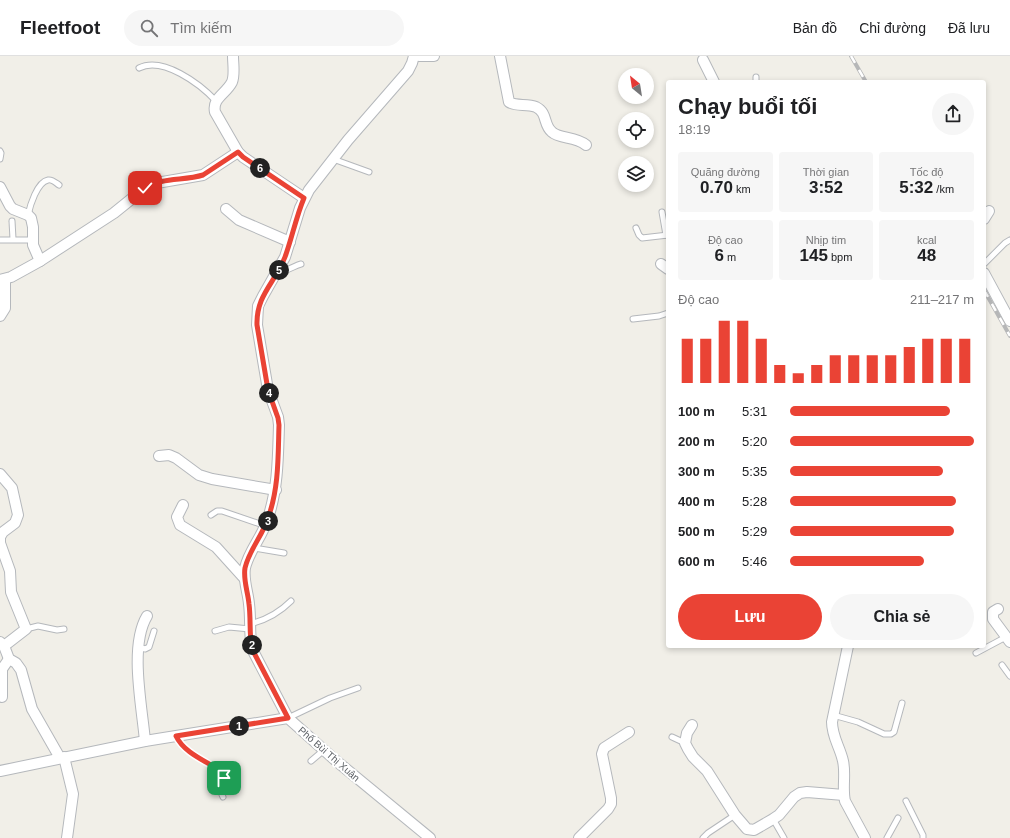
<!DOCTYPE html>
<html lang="vi">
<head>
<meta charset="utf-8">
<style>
	body { margin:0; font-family:Helvetica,sans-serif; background:#f6f6f6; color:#202124; height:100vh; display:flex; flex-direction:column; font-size:15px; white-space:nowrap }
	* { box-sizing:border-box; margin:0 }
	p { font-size:13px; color:#757577 }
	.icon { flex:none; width:22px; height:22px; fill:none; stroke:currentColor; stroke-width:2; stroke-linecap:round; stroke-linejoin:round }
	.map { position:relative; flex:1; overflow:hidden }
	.side { position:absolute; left:666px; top:24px; width:320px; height:568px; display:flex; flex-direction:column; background:#fff; border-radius:4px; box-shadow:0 2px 6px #0003 }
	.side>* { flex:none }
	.needle { width:26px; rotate:330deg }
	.buttons { position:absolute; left:618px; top:12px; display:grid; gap:8px }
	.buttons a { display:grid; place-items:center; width:36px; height:36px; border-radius:50%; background:#fff; box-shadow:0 2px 6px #0003; font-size:20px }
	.pin { position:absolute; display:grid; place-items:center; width:34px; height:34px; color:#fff; margin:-17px; border-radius:8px; box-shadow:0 2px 6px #0006 }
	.km { position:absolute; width:20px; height:20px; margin:-10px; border-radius:50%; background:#222; color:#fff; font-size:11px; line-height:20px; text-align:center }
	.round { display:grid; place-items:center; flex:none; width:42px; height:42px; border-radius:21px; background:#f6f6f6 }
	.head { display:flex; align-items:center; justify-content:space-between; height:68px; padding:0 12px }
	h1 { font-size:22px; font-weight:700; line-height:30px }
	.figures { display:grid; grid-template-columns:repeat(3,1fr); gap:6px; height:68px; padding:4px 12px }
	.figures div { display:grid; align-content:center; border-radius:4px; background:#f6f6f6; text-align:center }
	.figures b { font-size:17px; font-weight:700 }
	.figures small { font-size:11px; font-weight:400 }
	.figures p { font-size:11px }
	.chart { height:112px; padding:8px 12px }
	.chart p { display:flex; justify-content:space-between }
	.chart svg { width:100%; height:72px; margin-top:4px; stroke:#ea4335; stroke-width:6 }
	.primary-button { display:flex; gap:8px; margin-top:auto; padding:8px 12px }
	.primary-button a { flex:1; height:46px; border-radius:24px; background:#ea4335; color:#fff; font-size:16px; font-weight:700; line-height:46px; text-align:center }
	.primary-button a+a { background:#f6f6f6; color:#202124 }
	ul { padding:0 12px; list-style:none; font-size:13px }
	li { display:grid; grid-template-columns:64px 48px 1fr; align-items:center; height:30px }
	li i { height:10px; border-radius:5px; background:#ea4335 }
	header { display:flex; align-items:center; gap:24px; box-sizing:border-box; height:56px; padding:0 20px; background:#fff; border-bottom:1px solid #e0e0e0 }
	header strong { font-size:19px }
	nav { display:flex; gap:22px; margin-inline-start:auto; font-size:14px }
	.search { width:280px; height:36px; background:#f6f6f6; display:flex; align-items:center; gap:10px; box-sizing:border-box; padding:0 14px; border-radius:22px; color:#757577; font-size:15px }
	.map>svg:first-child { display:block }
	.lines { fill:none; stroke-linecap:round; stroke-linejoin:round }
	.lane-casing { stroke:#b5b8bc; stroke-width:7 }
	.street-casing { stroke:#b5b8bc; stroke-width:12 }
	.lane { stroke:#fff; stroke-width:5 }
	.street { stroke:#fff; stroke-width:10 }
	.rail-casing { stroke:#b6b7b8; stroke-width:4 }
	.rail { stroke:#fff; stroke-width:2.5; stroke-dasharray:8; stroke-linecap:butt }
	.route-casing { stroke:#fff; stroke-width:8 }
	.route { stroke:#ea4335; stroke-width:5 }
	.labels { text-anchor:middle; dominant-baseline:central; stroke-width:4; stroke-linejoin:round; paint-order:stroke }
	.street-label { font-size:10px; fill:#5f6368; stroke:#fff }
</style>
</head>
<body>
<header>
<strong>Fleetfoot</strong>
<div class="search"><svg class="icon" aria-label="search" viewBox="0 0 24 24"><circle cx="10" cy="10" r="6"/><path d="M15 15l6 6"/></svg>Tìm kiếm</div>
<nav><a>Bản đồ</a><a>Chỉ đường</a><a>Đã lưu</a></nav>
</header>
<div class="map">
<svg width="1010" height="782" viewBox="0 0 1010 782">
	<rect width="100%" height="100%" fill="#f1efe8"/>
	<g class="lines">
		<!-- lane casing -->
		<g class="lane-casing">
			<g id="lane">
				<path d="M139 12C163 0 200 28 216 45"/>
				<path d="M756 26V21"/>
				<path d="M0 95 1 97 0 103"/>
				<path d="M333 103 369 116"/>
				<path d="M662 156 666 179"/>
				<path d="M28 159C30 150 37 126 48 124 52 123 56 127 59 129"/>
				<path d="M12 165 13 183"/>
				<path d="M636 172 639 179 642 182 668 179"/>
				<path d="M0 184H32"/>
				<path d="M984 208 1005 187 1010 184"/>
				<path d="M278 214C286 217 293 210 301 208"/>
				<path d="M633 263 659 260 668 257"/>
				<path d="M211 459 217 455H222L266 470"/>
				<path d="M254 492 284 497"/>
				<path d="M250 568C266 564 279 557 291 545"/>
				<path d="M26 573 38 570 57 574 64 573"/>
				<path d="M215 575 229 571 250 573"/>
				<path d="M138 591 145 593 149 591 154 575"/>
				<path d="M976 597 1006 581"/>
				<path d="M1002 609 1010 620"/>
				<path d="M833 659 858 666 884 678H891L894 676 902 647"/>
				<path d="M288 662 330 642 358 632"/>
				<path d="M176 680C184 697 206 705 221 715L224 720C220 730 218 730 223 741"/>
				<path d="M672 681 685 687"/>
				<path d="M311 705 324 694"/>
				<path d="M906 745 923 779V782"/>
				<path d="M773 763 784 782"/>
				<path d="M703 782 708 777 735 759"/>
				<path d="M887 782 898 762"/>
			</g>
		</g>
		<!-- street casing -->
		<g class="street-casing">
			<g id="street">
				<path d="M233 0C233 8 235 19 232 26 226 38 212 42 215 56L238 96 243 101 304 142"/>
				<path d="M419 0H434"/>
				<path d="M500 0 509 46C516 51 527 47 536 51 548 57 543 69 552 76 559 83 576 80 586 89"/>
				<path d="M703 4 714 26"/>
				<path d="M0 131 10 150 13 153 28 159 31 162 33 171V189L40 205"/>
				<path d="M226 153 239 164 290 186"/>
				<path d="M984 163 989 155"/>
				<path d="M661 208 668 213"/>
				<path d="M984 217 1010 265"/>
				<path d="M0 224 11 221 40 205 114 157 145 132 151 128 203 119 238 96"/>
				<path d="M0 260 5 252V224"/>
				<path d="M159 400 169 399 176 402 199 419 212 423 276 434"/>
				<path d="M0 418 12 432 18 459 15 467 3 476 0 481V487L10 515 11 536 26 573 4 590"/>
				<path d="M183 449 177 461 180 469 216 491 244 522"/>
				<path d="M998 553 993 556V563L1010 586"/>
				<path d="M0 586 4 590 9 603 16 607 21 614 32 653 60 702"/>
				<path d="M848 590 832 666C832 681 840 691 843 705 846 718 842 732 845 745L865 782"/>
				<path d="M2 641V613L9 603"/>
				<path d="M288 662 252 593C249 578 251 563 249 548 248 536 243 524 245 512 249 494 263 480 268 462 278 432 278 401 279 369L278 361 268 334 257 269 258 250 263 240 285 201 300 152 309 134 348 84 408 15 412 7 414 0"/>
				<path d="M692 669 687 677 685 687 688 693 693 701 707 715 735 759 747 773 754 774 773 763 779 759 794 741 800 737 807 736 844 739"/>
				<path d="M145 685C142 650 129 590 147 560"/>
				<path d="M64 701 73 738 67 782"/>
				<path d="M0 715 145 685 288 662 334 703 430 782"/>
				<path d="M579 782 608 753 611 748V742L602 698 604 692 629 676"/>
			</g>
		</g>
		<!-- lane -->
		<use href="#lane" class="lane"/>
		<!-- street -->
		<use href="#street" class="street"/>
		<!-- rail casing -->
		<g class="rail-casing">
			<g id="rail">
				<path d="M851 0 866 26"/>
				<path d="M984 234 1010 280"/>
			</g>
		</g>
		<!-- rail -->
		<use href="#rail" class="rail"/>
	</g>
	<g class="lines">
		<!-- route casing -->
		<g class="route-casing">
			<path id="route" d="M145 132C162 121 184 125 203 119L238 96 243 101 304 142C296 161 292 182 285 201 275 227 256 239 257 269L268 334 278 362 279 369C278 401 279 432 268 462 263 479 249 494 245 512 243 524 248 536 249 548 251 563 249 578 252 593L288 662 176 680C184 697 206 705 221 715L224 718V722"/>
		</g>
		<!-- route -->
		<use href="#route" class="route"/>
	</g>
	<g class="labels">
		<!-- street labels -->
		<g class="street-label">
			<text transform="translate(329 698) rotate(41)">Phố Bùi Thị Xuân</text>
		</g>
	</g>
</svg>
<div class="buttons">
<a><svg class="needle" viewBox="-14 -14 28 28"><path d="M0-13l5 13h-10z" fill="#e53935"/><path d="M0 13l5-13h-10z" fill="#757577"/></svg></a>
<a><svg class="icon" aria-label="locate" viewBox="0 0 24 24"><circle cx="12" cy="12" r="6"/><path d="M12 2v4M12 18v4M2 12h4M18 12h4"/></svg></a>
<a><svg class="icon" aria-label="layers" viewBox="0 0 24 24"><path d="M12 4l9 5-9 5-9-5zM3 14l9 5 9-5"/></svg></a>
</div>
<div class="pin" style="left:224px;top:722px;background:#1e9e55"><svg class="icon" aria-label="arrive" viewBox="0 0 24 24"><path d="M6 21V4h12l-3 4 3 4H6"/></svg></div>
<div class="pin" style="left:145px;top:132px;background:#d93025"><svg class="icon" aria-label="check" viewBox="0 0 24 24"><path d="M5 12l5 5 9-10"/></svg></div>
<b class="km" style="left:239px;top:670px">1</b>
<b class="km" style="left:252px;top:589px">2</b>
<b class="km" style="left:268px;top:465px">3</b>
<b class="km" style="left:269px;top:337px">4</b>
<b class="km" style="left:279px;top:214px">5</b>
<b class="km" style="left:260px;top:112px">6</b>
<section class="side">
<div class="head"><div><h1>Chạy buổi tối</h1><p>18:19</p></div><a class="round"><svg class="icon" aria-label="share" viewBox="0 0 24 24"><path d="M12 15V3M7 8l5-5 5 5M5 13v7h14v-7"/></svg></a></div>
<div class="figures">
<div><p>Quãng đường</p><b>0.70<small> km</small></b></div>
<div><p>Thời gian</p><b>3:52</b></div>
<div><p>Tốc độ</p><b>5:32<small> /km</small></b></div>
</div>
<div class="figures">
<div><p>Độ cao</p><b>6<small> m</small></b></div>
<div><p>Nhịp tim</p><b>145<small> bpm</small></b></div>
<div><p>kcal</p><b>48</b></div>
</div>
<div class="chart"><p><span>Độ cao</span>211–217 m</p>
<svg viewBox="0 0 160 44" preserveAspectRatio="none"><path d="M5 44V17M15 44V17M25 44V6M35 44V6M45 44V17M55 44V33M65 44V38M75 44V33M85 44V27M95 44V27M105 44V27M115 44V27M125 44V22M135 44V17M145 44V17M155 44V17"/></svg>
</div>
<ul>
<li><b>100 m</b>5:31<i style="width:87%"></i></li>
<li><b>200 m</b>5:20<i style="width:100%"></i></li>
<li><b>300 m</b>5:35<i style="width:83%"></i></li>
<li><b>400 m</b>5:28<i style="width:90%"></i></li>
<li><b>500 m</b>5:29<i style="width:89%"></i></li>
<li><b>600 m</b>5:46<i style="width:73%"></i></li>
</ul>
<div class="primary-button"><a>Lưu</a><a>Chia sẻ</a></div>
</section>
</div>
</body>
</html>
